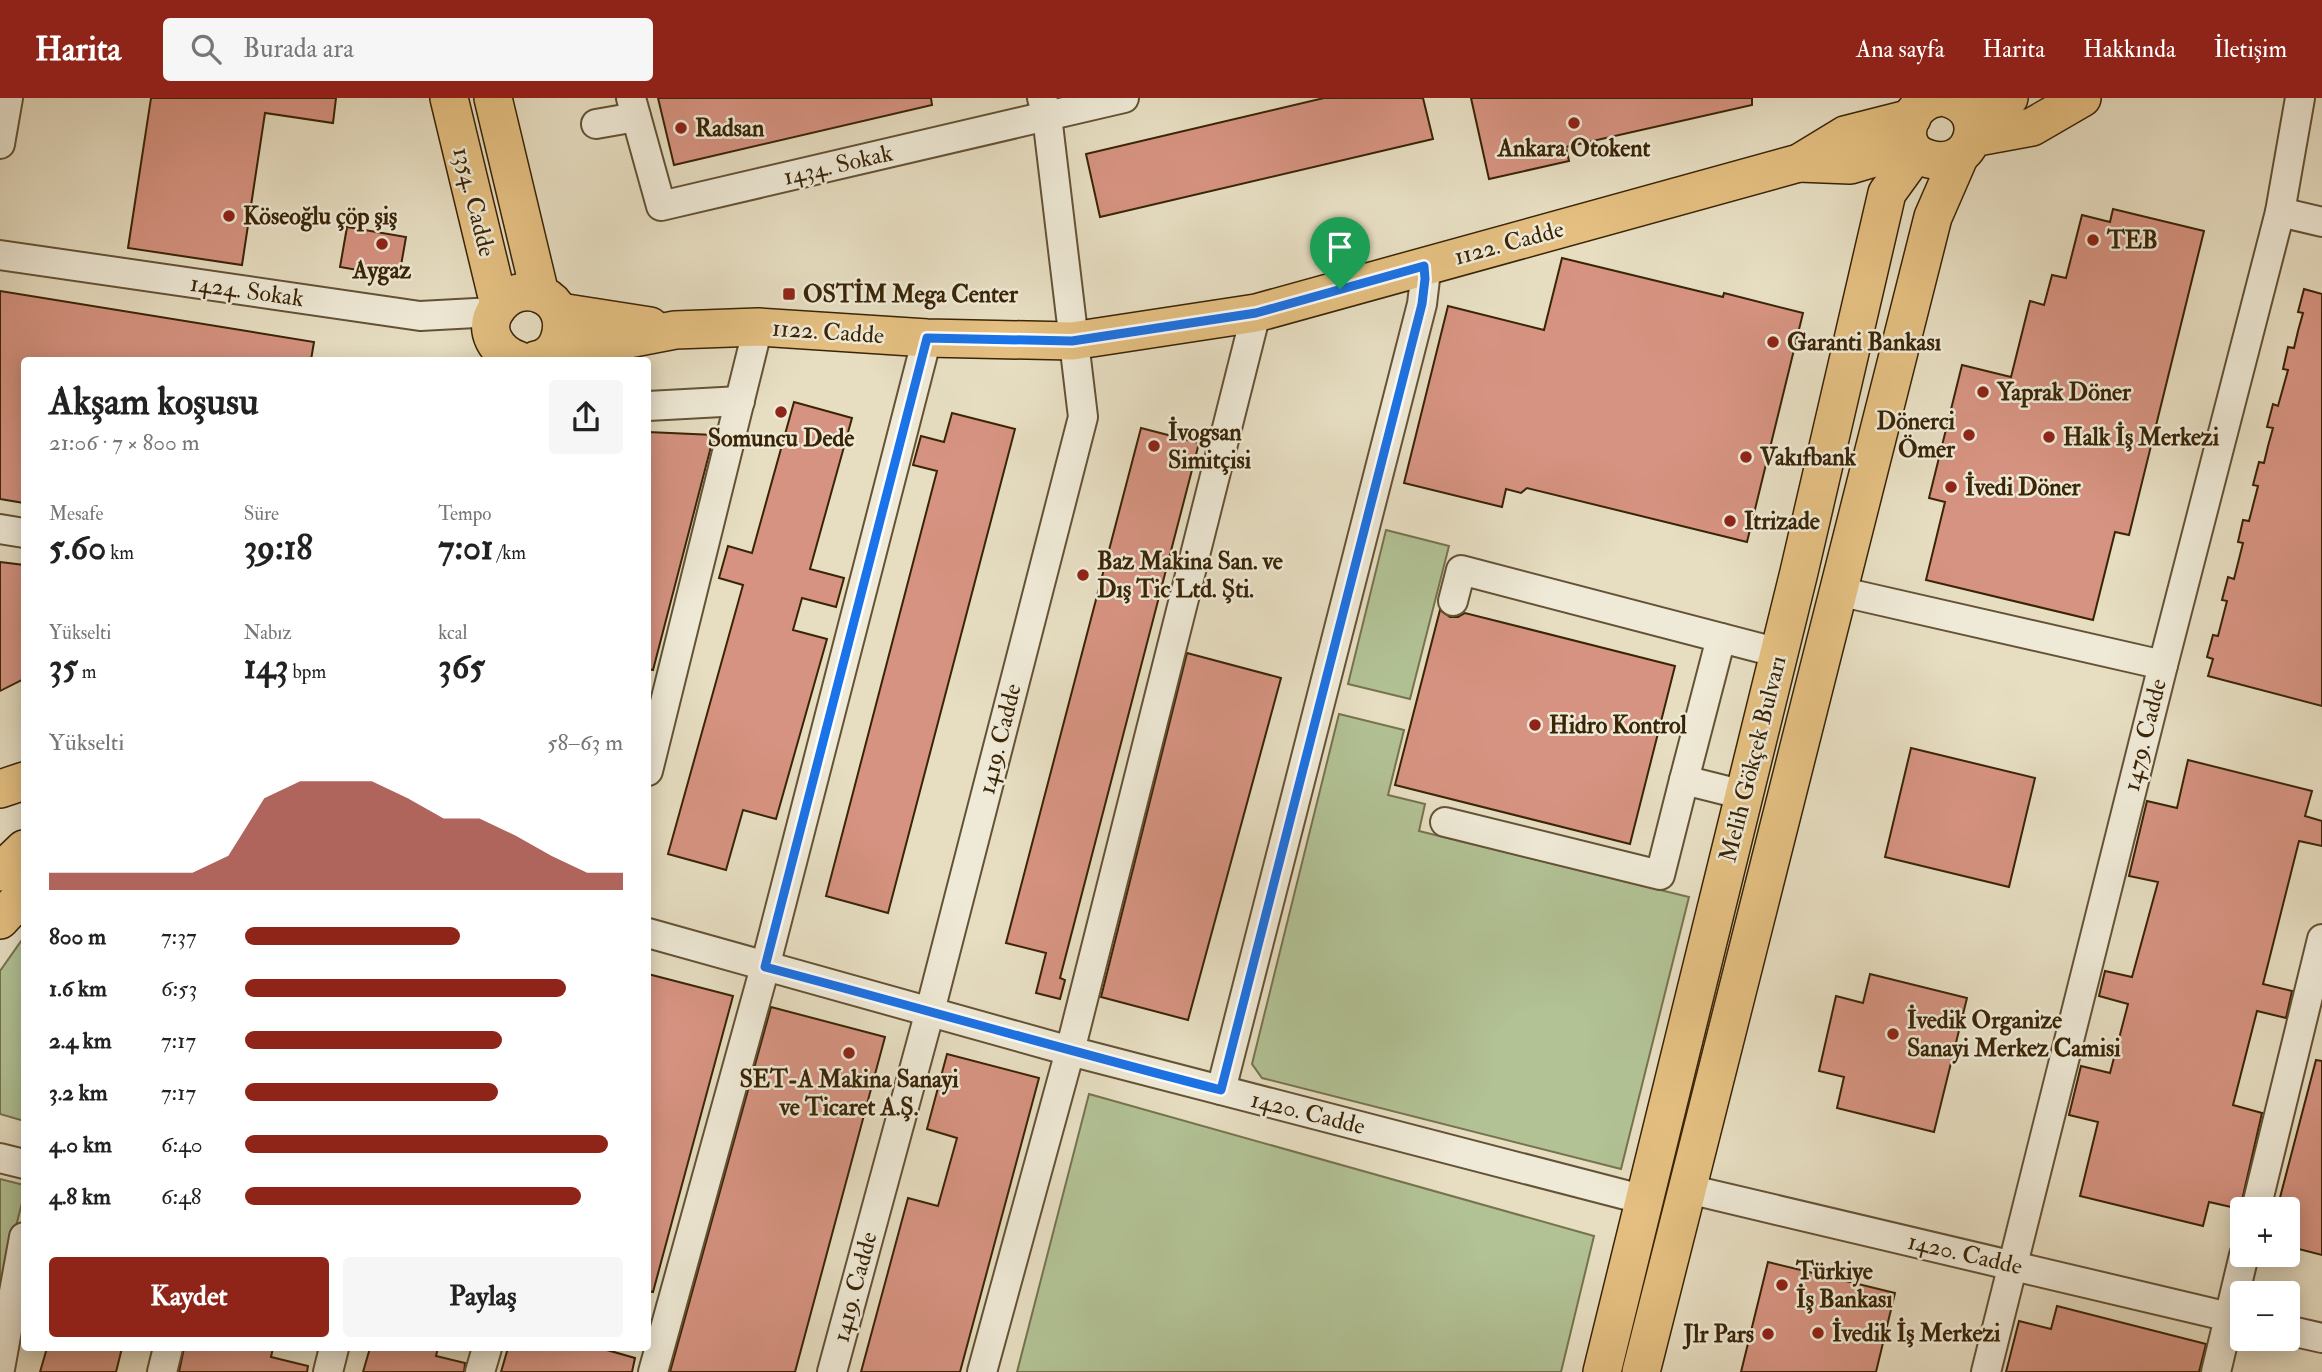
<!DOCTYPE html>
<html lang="tr">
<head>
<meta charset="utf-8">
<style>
	body { margin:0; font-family:"IM FELL Double Pica",serif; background:#f6f6f6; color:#222; height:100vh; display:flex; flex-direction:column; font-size:26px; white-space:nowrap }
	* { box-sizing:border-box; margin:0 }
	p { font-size:23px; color:#767676 }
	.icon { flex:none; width:38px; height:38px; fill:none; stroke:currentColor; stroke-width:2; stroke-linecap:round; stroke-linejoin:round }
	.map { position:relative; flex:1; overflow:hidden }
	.drawer { position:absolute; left:21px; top:259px; width:630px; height:994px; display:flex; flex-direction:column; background:#fff; border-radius:7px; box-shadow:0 4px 18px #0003 }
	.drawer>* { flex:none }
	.tools { position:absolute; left:2230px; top:1099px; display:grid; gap:14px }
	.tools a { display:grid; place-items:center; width:70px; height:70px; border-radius:7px; background:#fff; box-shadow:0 4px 18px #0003; font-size:35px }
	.pin { position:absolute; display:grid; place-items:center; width:60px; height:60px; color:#fff; margin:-72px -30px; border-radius:50% 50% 50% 0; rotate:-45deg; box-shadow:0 0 7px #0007 }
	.pin .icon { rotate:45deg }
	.round { display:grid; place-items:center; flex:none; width:74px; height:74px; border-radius:7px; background:#f6f6f6 }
	.summary { display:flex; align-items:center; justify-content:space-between; height:119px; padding:0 28px }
	h1 { font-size:38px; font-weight:700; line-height:52px }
	.stats { display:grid; grid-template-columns:repeat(3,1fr); gap:10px; height:119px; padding:7px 28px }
	.stats div { display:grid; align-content:center }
	.stats b { font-size:35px; font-weight:700 }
	.stats small { font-size:19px; font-weight:400 }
	.stats p { font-size:19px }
	.chart { height:196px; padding:14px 28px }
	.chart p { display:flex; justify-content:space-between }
	.chart svg { width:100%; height:126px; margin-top:7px; fill:#8f2418; opacity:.7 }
	.button { display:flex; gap:14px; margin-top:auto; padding:14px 28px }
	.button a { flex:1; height:80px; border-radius:7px; background:#8f2418; color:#fff; font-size:28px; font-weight:700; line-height:80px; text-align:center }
	.button a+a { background:#f6f6f6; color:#222 }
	ul { padding:0 28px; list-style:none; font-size:23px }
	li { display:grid; grid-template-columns:112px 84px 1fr; align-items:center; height:52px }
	li i { height:18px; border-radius:9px; background:#8f2418 }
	header { display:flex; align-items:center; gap:42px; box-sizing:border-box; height:98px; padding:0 35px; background:#8f2418; color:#fff }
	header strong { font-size:33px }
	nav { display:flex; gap:38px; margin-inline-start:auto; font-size:24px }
	.search { width:490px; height:63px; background:#f6f6f6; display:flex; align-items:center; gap:18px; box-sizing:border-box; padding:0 24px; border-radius:7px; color:#767676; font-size:26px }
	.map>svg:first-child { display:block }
	.green { fill:#b2c295; stroke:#76734e; stroke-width:2 }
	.building { fill:#d69381; stroke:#392406; stroke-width:2 }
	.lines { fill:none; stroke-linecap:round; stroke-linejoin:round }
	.minor-casing { stroke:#645235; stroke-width:32 }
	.major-casing { stroke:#392406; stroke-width:40 }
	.minor { stroke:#efead7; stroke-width:28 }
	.major { stroke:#e4bf81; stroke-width:37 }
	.route-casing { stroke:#fff; stroke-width:14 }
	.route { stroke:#1a73e8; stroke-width:9 }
	.poi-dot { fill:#8f2418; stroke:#efead7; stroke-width:2.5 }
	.labels { text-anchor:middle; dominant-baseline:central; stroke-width:5; stroke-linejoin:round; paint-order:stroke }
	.poi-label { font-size:24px; font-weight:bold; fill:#392406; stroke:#efead7; text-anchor:start }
	.street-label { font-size:24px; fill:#392406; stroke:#efead7 }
</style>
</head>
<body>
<header>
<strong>Harita</strong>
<div class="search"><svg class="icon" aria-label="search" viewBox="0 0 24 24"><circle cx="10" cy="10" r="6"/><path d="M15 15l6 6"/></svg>Burada ara</div>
<nav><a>Ana sayfa</a><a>Harita</a><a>Hakkında</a><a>İletişim</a></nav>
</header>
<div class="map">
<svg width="2322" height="1274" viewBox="0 0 2322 1274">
	<rect width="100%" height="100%" fill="#e7dec2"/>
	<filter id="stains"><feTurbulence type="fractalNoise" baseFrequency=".00286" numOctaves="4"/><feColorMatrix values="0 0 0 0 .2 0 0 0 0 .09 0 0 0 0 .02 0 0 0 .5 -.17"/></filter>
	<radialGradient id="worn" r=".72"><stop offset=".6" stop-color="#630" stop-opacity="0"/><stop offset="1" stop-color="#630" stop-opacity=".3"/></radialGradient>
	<!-- green -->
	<g class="green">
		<path d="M1386 432 1449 448 1410 601 1348 586Z"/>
		<path d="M1339 616 1404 632 1388 697 1425 706 1419 733 1689 799 1621 1071 1262 980 1252 966Z"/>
		<path d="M24 839V1023L0 1016V873Z"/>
		<path d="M1089 996 1594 1138 1561 1274H1017Z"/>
		<path d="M0 1081 24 1087V1097L0 1191Z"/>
	</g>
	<!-- building -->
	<g class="building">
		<path d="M151 0H336L333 25 265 15 242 167 128 150Z"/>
		<path d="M658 0H931L932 7 674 67Z"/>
		<path d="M1324 0H1423L1433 41 1100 119 1086 56Z"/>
		<path d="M1471 0H1752V7L1566 49 1569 63 1489 81Z"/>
		<path d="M2113 111 2204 133 2129 437 2115 434 2093 522 1926 482 1945 404 1929 400 1962 267 2011 279 2030 203 2044 207 2052 177 2066 180 2082 117 2110 124Z"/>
		<path d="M347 129 406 139 399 179 340 169Z"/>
		<path d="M1562 160 1723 199 1724 195 1803 215 1747 444 1527 390 1521 395 1506 391 1502 409 1404 385 1448 208 1544 232Z"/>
		<path d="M2304 191 2322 196V608L2208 578 2213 561 2207 559 2213 537 2218 538 2227 503 2222 502 2228 479 2234 481 2243 445 2238 444 2243 422 2249 423 2258 388 2253 387 2259 364 2264 365 2268 348 2273 330 2267 329 2273 306 2278 308 2288 272 2283 271 2288 249 2294 250 2298 233 2303 215 2298 214Z"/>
		<path d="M0 193 314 244 311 262H24V405L0 401Z"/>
		<path d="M794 304 852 320 810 471 844 480 836 509 802 500 793 532 827 541 776 721 743 712 726 772 668 756 743 487 719 480 728 448 752 455Z"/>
		<path d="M952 315 1015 331 888 815 826 798 937 373 913 367 921 338 944 344Z"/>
		<path d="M1141 330 1199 345 1060 880 1065 882 1060 901 1036 895 1046 855 1006 845Z"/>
		<path d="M648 334 714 337 653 572 648 571Z"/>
		<path d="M0 464 24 467V581L0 593Z"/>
		<path d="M1440 512 1450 519H1458L1465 515 1675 568 1630 746 1395 687Z"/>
		<path d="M1187 555 1281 580 1188 922 1101 899Z"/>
		<path d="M1911 650 2035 680 2009 789 1885 759Z"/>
		<path d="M2188 662 2312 693 2305 718 2322 723V748L2299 743 2263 886 2292 893 2286 920 2257 913 2233 1007 2262 1015 2240 1111 2209 1104 2203 1128 2080 1098 2098 1024 2069 1017 2081 968 2110 975 2128 906 2099 898 2105 873 2132 879 2158 784 2129 778 2147 703 2177 710Z"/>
		<path d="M648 876 733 898 653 1194 648 1193Z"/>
		<path d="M1870 876 1967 900 1934 1034 1837 1010 1844 979 1819 973 1836 898 1863 905Z"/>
		<path d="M771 909 885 939 795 1274H670Z"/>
		<path d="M947 956 1039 980 960 1274H861L908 1100 938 1108 957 1040 927 1031Z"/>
		<path d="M2316 962 2322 963V1157L2287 1148V1111H2277Z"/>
		<path d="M1768 1164 1895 1195 1876 1274H1741Z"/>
		<path d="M2057 1208 2206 1246 2199 1274H2006L2019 1223 2051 1231Z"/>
		<path d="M47 1250H122L116 1274H40Z"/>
		<path d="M184 1250H273L271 1259 308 1268 307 1274H179Z"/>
		<path d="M370 1250H438L436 1258 465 1265 464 1274H363Z"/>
		<path d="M508 1250H608L607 1252 635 1260 632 1274H501Z"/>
	</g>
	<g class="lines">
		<!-- minor casing -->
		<g class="minor-casing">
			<g id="minor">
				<path d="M631 0 661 108 1124 0"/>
				<path d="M596 26 636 19"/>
				<path d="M0 46 8 0"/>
				<path d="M2280 114 2322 124"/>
				<path d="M0 157 420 218 494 214"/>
				<path d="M648 308 740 303"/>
				<path d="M0 431 24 435"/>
				<path d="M1838 493 2163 567"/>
				<path d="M1453 503 1461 472 1779 555"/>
				<path d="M648 673 758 229"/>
				<path d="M1684 682 1721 540"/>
				<path d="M1445 724 1660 777 1684 682 1744 697"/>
				<path d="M648 835 1070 953 1645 1102"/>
				<path d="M1221 992 1422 206 1425 181 1424 168"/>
				<path d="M0 1060 24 1066"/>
				<path d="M1688 1091 2242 1222"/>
				<path d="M2256 1111 2322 841"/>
				<path d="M2287 1232 2322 1240"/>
				<path d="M0 1271 24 1139"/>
				<path d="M162 1274 168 1250"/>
				<path d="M328 1274 334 1250"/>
				<path d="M480 1274 487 1250"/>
				<path d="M653 1274 765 869 927 240"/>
				<path d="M832 1274 930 913 1083 319 1047 18 1042 0"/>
				<path d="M982 1274 1070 953 1256 215"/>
				<path d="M1986 1274 2163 567 2280 114 2300 0"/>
				<path d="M2216 1274 2244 1157"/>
			</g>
		</g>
		<!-- major casing -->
		<g class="major-casing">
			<g id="major">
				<path d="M449 0 499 207"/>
				<path d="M493 0 540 196"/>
				<path d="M1937 0C1917 3 1903 25 1909 44 1913 54 1919 58 1929 61 1974 74 1992 12 1947 0"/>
				<path d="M1965 10 2009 0"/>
				<path d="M1972 40 2032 29 2082 0"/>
				<path d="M1799 65 1850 67 1911 49"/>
				<path d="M560 214 650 228"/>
				<path d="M550 256 675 232 758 229 927 240 1072 243 1256 215 1799 65 1845 37 1912 20"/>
				<path d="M518 262C497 255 482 232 496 212 520 175 574 199 559 242 555 253 547 260 536 262"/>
				<path d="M0 691 24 683"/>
				<path d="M0 774 24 751"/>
				<path d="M0 822 24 796"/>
				<path d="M1602 1274 1799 474 1887 95 1916 55"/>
				<path d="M1641 1274 1933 119 1960 57"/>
			</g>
		</g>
		<!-- minor -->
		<use href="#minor" class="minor"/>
		<!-- major -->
		<use href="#major" class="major"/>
	</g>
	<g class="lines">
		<!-- route casing -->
		<g class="route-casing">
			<path id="route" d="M1424 168 1425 181 1422 206 1221 992C1068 953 917 909 765 869L927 240 1072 243 1256 215Z"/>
		</g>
		<!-- route -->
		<use href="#route" class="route"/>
	</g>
	<!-- markers -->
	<g class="poi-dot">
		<circle cx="1574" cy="25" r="7"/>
		<circle cx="681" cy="30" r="7"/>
		<circle cx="229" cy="118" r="7"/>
		<circle cx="2093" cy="142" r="7"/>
		<circle cx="382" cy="146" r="7"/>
		<rect x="782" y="189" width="14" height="14" rx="3.5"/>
		<circle cx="1773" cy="244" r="7"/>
		<circle cx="1983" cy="294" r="7"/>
		<circle cx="781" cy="314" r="7"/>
		<circle cx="1969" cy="337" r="7"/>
		<circle cx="2049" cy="339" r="7"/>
		<circle cx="1154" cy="348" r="7"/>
		<circle cx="1746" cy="359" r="7"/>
		<circle cx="1951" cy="389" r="7"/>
		<circle cx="1730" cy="423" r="7"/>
		<circle cx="1083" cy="477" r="7"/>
		<circle cx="1535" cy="627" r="7"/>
		<circle cx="1893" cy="936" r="7"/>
		<circle cx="849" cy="955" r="7"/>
		<circle cx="1782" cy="1187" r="7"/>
		<circle cx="1818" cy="1235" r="7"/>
		<circle cx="1768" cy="1236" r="7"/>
	</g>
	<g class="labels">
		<!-- poi labels -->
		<g class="poi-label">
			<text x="695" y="30">Radsan</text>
			<text x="1574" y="50" text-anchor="middle">Ankara Otokent</text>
			<text x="243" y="118">Köseoğlu çöp şiş</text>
			<text x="2107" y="142">TEB</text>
			<text x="382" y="172" text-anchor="middle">Aygaz</text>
			<text x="803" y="196">OSTİM Mega Center</text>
			<text x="1787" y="244">Garanti Bankası</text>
			<text x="1997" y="294">Yaprak Döner</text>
			<text x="1955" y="323" text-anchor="end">Dönerci<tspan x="1955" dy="28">Ömer</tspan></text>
			<text x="1168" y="334">İvogsan<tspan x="1168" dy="28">Simitçisi</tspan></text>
			<text x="2063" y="339">Halk İş Merkezi</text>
			<text x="781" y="340" text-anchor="middle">Somuncu Dede</text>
			<text x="1760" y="359">Vakıfbank</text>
			<text x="1965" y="389">İvedi Döner</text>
			<text x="1744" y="423">Itrizade</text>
			<text x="1097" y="463">Baz Makina San. ve<tspan x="1097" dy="28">Dış Tic Ltd. Şti.</tspan></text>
			<text x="1549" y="627">Hidro Kontrol</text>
			<text x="1907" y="922">İvedik Organize<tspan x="1907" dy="28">Sanayi Merkez Camisi</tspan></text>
			<text x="849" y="981" text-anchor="middle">SET-A Makina Sanayi<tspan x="849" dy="28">ve Ticaret A.Ş.</tspan></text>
			<text x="1796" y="1173">Türkiye<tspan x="1796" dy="28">İş Bankası</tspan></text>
			<text x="1832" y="1235">İvedik İş Merkezi</text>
			<text x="1754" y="1236" text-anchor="end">Jlr Pars</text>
		</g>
		<!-- street labels -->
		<g class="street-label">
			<text transform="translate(838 67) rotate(-13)">1434. Sokak</text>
			<text transform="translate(474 104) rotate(76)">1354. Cadde</text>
			<text transform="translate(1509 145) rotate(-15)">1122. Cadde</text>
			<text transform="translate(247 193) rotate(8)">1424. Sokak</text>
			<text transform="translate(828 234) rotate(4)">1122. Cadde</text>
			<text transform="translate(2145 637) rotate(-76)">1479. Cadde</text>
			<text transform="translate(1000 641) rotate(-76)">1419. Cadde</text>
			<text transform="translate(1753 661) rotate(-76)">Melih Gökçek Bulvarı</text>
			<text transform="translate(1308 1015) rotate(14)">1420. Cadde</text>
			<text transform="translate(1965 1156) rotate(13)">1420. Cadde</text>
			<text transform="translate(855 1189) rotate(-75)">1419. Cadde</text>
		</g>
	</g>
	<rect width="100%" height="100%" filter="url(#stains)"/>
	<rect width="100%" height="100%" fill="url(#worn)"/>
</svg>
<div class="tools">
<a>+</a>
<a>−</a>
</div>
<div class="pin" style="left:1340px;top:191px;background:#1e9e55"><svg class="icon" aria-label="arrive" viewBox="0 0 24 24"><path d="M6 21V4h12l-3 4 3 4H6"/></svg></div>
<section class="drawer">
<div class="summary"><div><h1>Akşam koşusu</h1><p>21:06 · 7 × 800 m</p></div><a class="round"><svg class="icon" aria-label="share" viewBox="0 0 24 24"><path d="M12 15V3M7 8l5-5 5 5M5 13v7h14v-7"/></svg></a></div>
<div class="stats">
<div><p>Mesafe</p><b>5.60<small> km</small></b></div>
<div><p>Süre</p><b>39:18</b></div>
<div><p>Tempo</p><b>7:01<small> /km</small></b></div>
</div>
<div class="stats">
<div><p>Yükselti</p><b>35<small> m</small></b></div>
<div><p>Nabız</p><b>143<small> bpm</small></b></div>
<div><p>kcal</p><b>365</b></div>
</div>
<div class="chart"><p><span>Yükselti</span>58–63 m</p>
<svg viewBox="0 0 160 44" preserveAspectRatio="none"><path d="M0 44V38L10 38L20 38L30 38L40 38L50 32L60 12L70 6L80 6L90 6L100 12L110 19L120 19L130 25L140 32L150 38L160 38V44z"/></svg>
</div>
<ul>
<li><b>800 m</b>7:37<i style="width:57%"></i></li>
<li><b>1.6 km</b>6:53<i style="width:85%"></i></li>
<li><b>2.4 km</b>7:17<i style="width:68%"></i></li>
<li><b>3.2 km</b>7:17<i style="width:67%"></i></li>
<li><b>4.0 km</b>6:40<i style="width:96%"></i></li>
<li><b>4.8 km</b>6:48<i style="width:89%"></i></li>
</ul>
<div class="button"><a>Kaydet</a><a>Paylaş</a></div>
</section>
</div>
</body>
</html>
